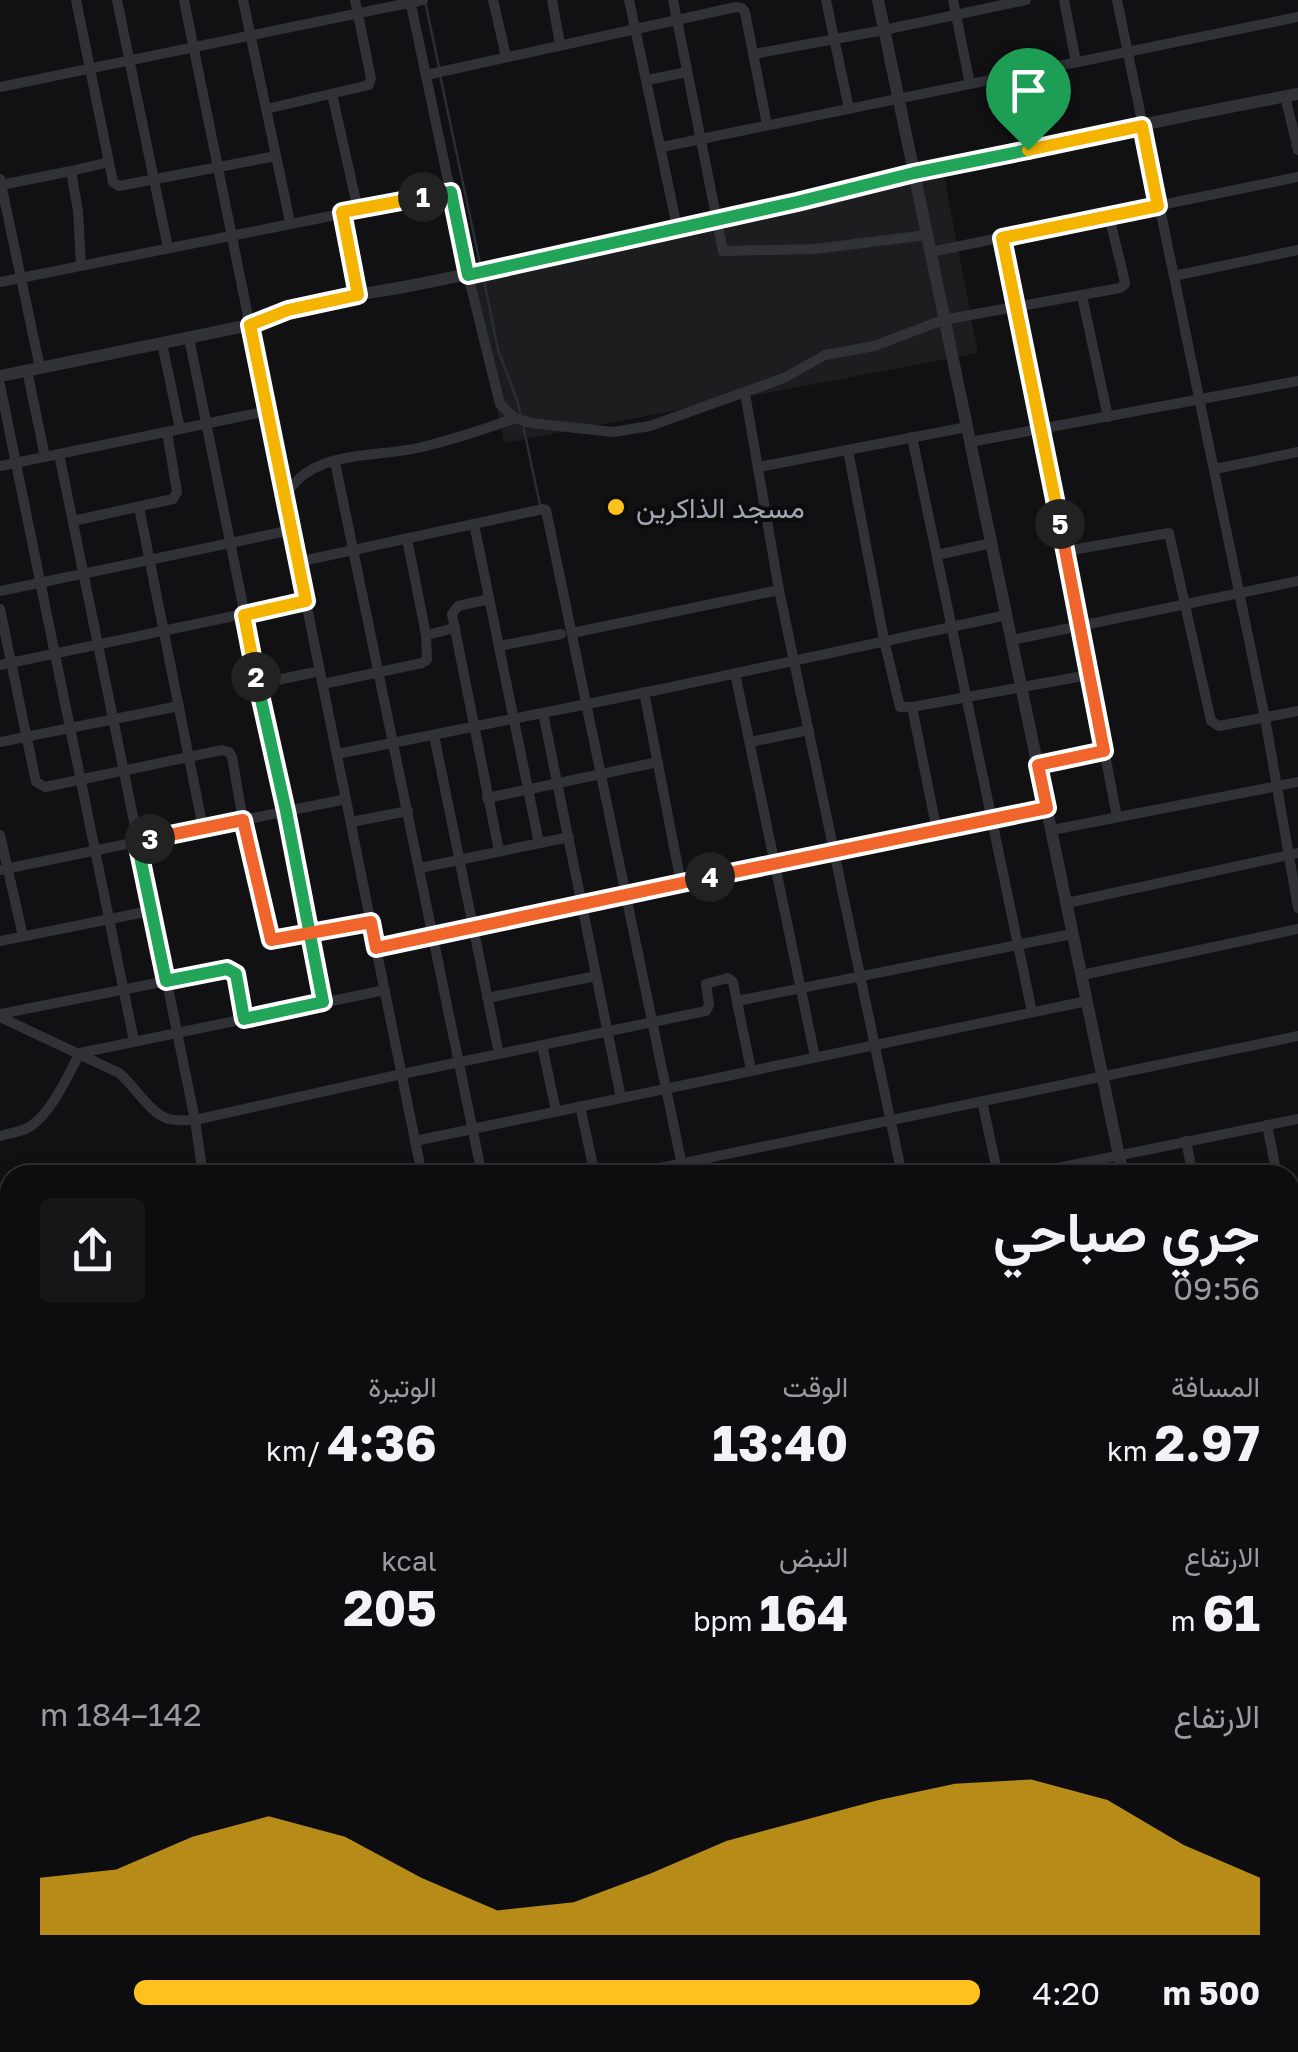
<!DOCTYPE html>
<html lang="ar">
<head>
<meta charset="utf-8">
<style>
	body { margin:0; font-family:"Golos Text",Vazirmatn,sans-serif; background:#161517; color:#f1f3f6; direction:rtl; height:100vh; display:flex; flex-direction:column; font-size:38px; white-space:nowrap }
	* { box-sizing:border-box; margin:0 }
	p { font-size:32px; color:#9a9b9e }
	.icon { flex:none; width:55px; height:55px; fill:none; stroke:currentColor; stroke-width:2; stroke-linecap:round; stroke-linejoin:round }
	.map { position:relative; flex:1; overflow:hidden; direction:ltr }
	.details { position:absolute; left:0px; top:1165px; width:1300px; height:888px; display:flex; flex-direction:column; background:#0d0c0e; border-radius:30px 30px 0 0; box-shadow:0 5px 15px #0003,0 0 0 2px #2d2c2e; direction:rtl }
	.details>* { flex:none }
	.pin { position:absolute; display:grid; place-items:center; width:85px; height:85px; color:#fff; margin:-102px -42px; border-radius:50% 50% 50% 0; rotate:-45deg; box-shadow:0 0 10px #0007 }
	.pin .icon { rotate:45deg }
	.km { position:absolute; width:50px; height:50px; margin:-25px; border-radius:50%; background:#222; color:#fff; font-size:28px; line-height:50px; text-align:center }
	.round { display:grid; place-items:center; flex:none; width:105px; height:105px; border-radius:10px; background:#161517 }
	.headline { display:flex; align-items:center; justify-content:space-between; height:170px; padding:0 40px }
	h1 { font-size:55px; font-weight:700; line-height:75px }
	.figures { display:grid; grid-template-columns:repeat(3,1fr); gap:15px; height:170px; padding:10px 40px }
	.figures div { display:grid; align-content:center }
	.figures b { font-size:50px; font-weight:700 }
	.figures small { font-size:28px; font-weight:400 }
	.figures p { font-size:28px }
	.chart { height:280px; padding:20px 40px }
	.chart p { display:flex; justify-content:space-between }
	.chart svg { width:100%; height:180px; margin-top:10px; fill:#ffc21c; opacity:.7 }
	ul { padding:0 40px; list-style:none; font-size:32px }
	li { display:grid; grid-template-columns:160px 120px 1fr; align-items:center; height:75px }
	li i { height:25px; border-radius:12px; background:#ffc21c }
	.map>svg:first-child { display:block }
	.built { fill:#1d1c1f }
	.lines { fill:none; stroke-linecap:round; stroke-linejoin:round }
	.stream { stroke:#262e37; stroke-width:2.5 }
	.minor { stroke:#313237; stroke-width:10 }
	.tertiary { stroke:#313237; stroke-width:12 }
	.split-1-casing { stroke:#fff; stroke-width:20 }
	.split-2-casing { stroke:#fff; stroke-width:20 }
	.split-3-casing { stroke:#fff; stroke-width:20 }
	.split-4-casing { stroke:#fff; stroke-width:20 }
	.split-5-casing { stroke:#fff; stroke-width:20 }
	.split-6-casing { stroke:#fff; stroke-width:20 }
	.split-1 { stroke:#22a559; stroke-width:12 }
	.split-2 { stroke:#f5b400; stroke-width:12 }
	.split-3 { stroke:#22a559; stroke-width:12 }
	.split-4 { stroke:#f0652b; stroke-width:12 }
	.split-5 { stroke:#f0652b; stroke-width:12 }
	.split-6 { stroke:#f5b400; stroke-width:12 }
	.poi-dot { fill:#ffc21c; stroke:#0c0c0d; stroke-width:4 }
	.labels { text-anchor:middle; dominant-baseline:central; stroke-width:8; stroke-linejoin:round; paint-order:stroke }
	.poi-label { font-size:28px; fill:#a1a5b4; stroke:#0c0c0d; text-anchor:start }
</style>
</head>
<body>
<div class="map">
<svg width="1298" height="2052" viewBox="0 0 1298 2052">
	<rect width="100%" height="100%" fill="#111012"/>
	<!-- built -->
	<path class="built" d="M944 176 978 353 504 443 470 266Z"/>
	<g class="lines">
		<!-- stream -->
		<g class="stream">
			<path d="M425 1 439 67"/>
			<path d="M440 75 481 268"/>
			<path d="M483 275 498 350 517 400 521 417"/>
			<path d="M523 425 540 505"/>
		</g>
		<!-- minor -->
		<g class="minor">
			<path d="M76 0 113 182 119 186 276 156"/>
			<path d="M117 0 168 248"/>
			<path d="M184 0 422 1175"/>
			<path d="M243 0 290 222"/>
			<path d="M410 0 468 275 500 404 515 418 531 423 613 432 650 426 784 378 825 355 874 346 943 320 1120 288 1125 284 1124 278 1109 216"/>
			<path d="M493 0 506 56"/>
			<path d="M552 0 560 44"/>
			<path d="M629 0 676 222 685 227"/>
			<path d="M673 0 723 251 815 249 927 235"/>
			<path d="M826 0 849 109"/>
			<path d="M953 0 970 84"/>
			<path d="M1064 0 1076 62"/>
			<path d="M1117 0 1265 718 1298 908"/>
			<path d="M754 54 884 30 1026 0"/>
			<path d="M426 75 736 7 742 8 745 12 767 125"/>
			<path d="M647 80 687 72"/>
			<path d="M0 87 423 0"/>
			<path d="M332 94 358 210"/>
			<path d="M1285 96 1298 150"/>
			<path d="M266 109 369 85 371 78 355 0"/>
			<path d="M662 147 1298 17"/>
			<path d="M71 171 109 162"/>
			<path d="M0 179 40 368"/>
			<path d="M1 185 71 171 78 211 81 265"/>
			<path d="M342 213 359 295"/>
			<path d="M1001 238 1066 551 1117 817"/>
			<path d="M931 252 1298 177"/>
			<path d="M1174 276 1298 250"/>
			<path d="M0 282 451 192"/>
			<path d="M1082 296 1108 417"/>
			<path d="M189 338 323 1002"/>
			<path d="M162 343 180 429"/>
			<path d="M27 370 45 457"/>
			<path d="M0 385 134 1041"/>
			<path d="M745 393 779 590 902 1175"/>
			<path d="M912 437 1032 1012"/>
			<path d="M970 442 1298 381"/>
			<path d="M848 450 884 640 900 707H912L1089 675"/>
			<path d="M59 454 195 1120 203 1175"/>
			<path d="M335 462 482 1175"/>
			<path d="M0 466 268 411"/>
			<path d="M759 467 967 427"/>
			<path d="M1215 469 1298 452"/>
			<path d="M284 495C291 488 298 478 306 473 337 452 383 456 418 448 451 440 483 430 515 418"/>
			<path d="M139 507 203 828"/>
			<path d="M73 521 173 499 177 492 167 432"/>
			<path d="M474 524 539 843"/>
			<path d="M1066 551 1169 533 1211 721 1219 726 1298 711"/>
			<path d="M937 555 992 543"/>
			<path d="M298 562 543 509 546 510 684 1175"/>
			<path d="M0 591 292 530"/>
			<path d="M489 599 458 606 452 614 499 851"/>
			<path d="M0 609 36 782 45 787 222 750 229 752 232 757 243 820 271 940 371 922"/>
			<path d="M572 633 779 590"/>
			<path d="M426 635 455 628"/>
			<path d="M1012 640 1298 581"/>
			<path d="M499 646 561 634"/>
			<path d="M0 665 306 601"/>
			<path d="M735 673 815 1057"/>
			<path d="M258 684 320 671"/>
			<path d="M323 684 422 663 427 660 426 635 407 539"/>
			<path d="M644 692 681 883"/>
			<path d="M912 707 937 831"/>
			<path d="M543 713 621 1098"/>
			<path d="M434 735 499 1054"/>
			<path d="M0 742 179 706"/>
			<path d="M750 742 809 730"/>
			<path d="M337 754 667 688 1007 615"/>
			<path d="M1038 765 1104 751"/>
			<path d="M487 798 658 762"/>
			<path d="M351 822 408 811"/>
			<path d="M1052 830 1298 782"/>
			<path d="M0 835 23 936"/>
			<path d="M420 868 569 837"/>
			<path d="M0 870 346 799"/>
			<path d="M1067 903 1298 853"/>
			<path d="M0 941 150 911"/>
			<path d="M376 948 1047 808"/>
			<path d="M1082 975 1298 929"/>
			<path d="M487 998 596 976"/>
			<path d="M737 1001 1072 934"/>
			<path d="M0 1014 227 969 236 975 244 1019"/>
			<path d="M0 1017 119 1073C134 1085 151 1115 169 1119 177 1121 186 1120 195 1120L402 1074 706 1011 709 1005 706 984 728 978 733 982 751 1070"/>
			<path d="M542 1045 556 1111"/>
			<path d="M982 1101 998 1175"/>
			<path d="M580 1106 595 1175"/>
			<path d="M1267 1125 1277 1175"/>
			<path d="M0 1136C10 1133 22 1132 31 1126 53 1110 67 1077 80 1053L385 990"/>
			<path d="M415 1141 1087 1001"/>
			<path d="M1186 1141 1193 1175"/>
			<path d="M626 1175 1298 1036"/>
			<path d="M1023 1175 1298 1119"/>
			<path d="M1290 1221 1298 1222"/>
			<path d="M3 1306 10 1341"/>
			<path d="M1290 1322 1298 1320"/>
			<path d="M0 1388 10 1385"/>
			<path d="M1290 1406 1298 1405"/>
			<path d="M1290 1421 1294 1447 1290 1450"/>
			<path d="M0 1488 10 1486"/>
			<path d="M1290 1525 1298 1524"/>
			<path d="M0 1530 10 1590"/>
			<path d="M1290 1651 1298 1689"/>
			<path d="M0 1691 10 1689"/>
			<path d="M1290 1723 1298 1721"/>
			<path d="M0 1784 10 1841"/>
			<path d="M1290 1802 1298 1801"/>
			<path d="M1290 1885 1298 1883"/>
			<path d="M0 1921 10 1919"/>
			<path d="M1290 1955 1298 1953"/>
			<path d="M0 1992 10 1990"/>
			<path d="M159 2042 161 2052"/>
			<path d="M383 2042 385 2052"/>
			<path d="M598 2042 600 2052"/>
			<path d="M665 2042 667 2052"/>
			<path d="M716 2042 719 2052"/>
			<path d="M817 2042 819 2052"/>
			<path d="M863 2042 864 2052"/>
			<path d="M1174 2042 1176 2052"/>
			<path d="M1245 2042 1247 2052"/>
			<path d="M84 2052 130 2042"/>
			<path d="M488 2052 531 2042"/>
			<path d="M1090 2052 1135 2042"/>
		</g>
		<!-- tertiary -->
		<g class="tertiary">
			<path d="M878 0 1123 1175"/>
			<path d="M0 376 250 325C298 302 352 296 404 287 461 276 517 264 574 252 815 199 1055 139 1298 94"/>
			<path d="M1290 1975 1298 2014"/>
		</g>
	</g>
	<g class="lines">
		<!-- split-1 casing -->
		<g class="split-1-casing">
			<path id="split-1" d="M423 197 451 192 468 275 797 202 914 173 1028 150"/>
		</g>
		<!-- split-2 casing -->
		<g class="split-2-casing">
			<path id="split-2" d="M256 677 244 615 306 601 250 325 288 310 358 295 342 212 423 197"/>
		</g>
		<!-- split-3 casing -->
		<g class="split-3-casing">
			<path id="split-3" d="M150 839 137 842 166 981 227 969 236 974 244 1019 323 1002 286 811 256 677"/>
		</g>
		<!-- split-4 casing -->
		<g class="split-4-casing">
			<path id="split-4" d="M150 839 243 820 271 940 371 922 376 948 710 877"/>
		</g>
		<!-- split-5 casing -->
		<g class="split-5-casing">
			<path id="split-5" d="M710 877 1047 808 1038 765 1104 751 1060 524"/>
		</g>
		<!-- split-6 casing -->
		<g class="split-6-casing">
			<path id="split-6" d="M1028 150 1142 126 1158 206 1002 238 1060 524"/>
		</g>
		<!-- split-1 -->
		<use href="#split-1" class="split-1"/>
		<!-- split-2 -->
		<use href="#split-2" class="split-2"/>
		<!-- split-3 -->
		<use href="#split-3" class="split-3"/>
		<!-- split-4 -->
		<use href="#split-4" class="split-4"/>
		<!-- split-5 -->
		<use href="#split-5" class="split-5"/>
		<!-- split-6 -->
		<use href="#split-6" class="split-6"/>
	</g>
	<!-- markers -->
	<circle class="poi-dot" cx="616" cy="507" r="10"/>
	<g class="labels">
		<!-- poi labels -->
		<g class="poi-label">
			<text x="636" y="507">مسجد الذاكرين</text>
		</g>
	</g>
</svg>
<div class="pin" style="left:1028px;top:150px;background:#1e9e55"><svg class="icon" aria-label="arrive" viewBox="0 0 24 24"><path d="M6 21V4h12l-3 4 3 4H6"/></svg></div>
<b class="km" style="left:423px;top:197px">1</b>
<b class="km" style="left:256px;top:677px">2</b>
<b class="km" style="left:150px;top:839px">3</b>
<b class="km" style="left:710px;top:877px">4</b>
<b class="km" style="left:1060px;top:524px">5</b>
<section class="details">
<div class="headline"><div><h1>جري صباحي</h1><p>09:56</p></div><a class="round"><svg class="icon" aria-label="share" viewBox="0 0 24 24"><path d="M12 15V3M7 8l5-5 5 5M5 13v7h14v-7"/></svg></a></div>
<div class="figures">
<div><p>المسافة</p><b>2.97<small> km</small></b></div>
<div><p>الوقت</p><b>13:40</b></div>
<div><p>الوتيرة</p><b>4:36<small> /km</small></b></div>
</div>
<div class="figures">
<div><p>الارتفاع</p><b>61<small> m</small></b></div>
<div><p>النبض</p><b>164<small> bpm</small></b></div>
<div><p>kcal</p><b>205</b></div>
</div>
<div class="chart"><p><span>الارتفاع</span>142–184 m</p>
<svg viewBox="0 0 160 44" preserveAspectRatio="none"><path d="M0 44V30L10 28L20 20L30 15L40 20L50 30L60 38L70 36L80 29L90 21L100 16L110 11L120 7L130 6L140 11L150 22L160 30V44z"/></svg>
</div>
<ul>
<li><b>500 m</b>4:20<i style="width:90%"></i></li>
</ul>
</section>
</div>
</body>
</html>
